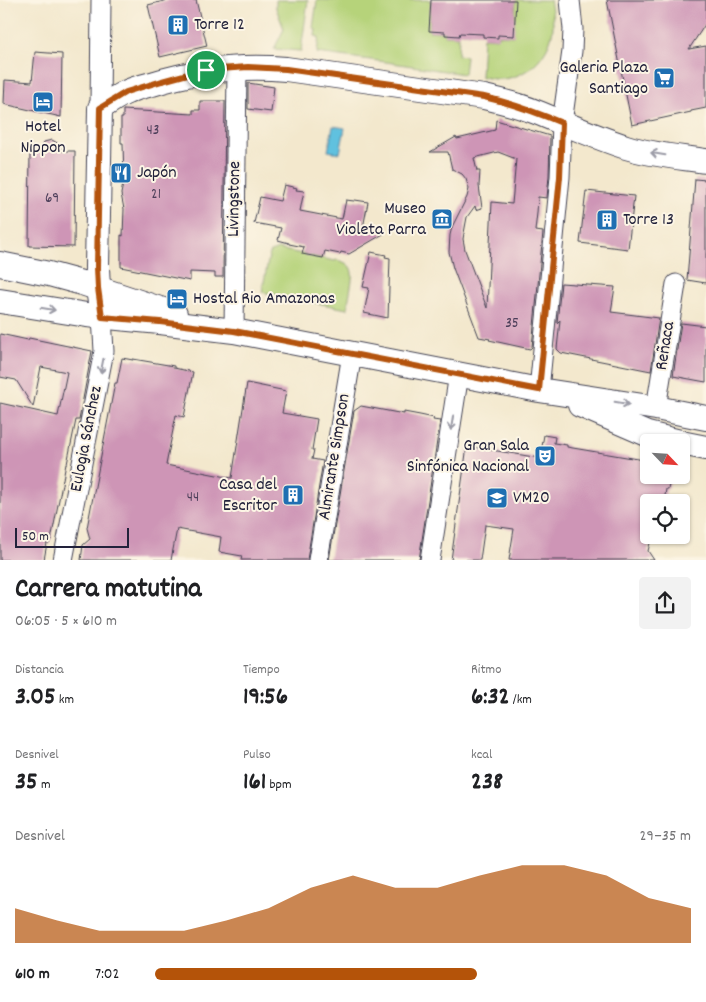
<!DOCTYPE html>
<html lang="es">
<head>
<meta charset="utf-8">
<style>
	body { margin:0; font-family:Dekko,sans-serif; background:#f2f2f2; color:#202124; height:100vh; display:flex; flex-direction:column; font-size:19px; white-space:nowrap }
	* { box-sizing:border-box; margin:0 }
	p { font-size:16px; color:#757577 }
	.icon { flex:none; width:28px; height:28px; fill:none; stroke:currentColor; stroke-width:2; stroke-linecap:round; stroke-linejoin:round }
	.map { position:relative; height:560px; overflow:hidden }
	.side { display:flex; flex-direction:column; background:#fff; flex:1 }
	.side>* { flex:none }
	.needle { width:32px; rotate:115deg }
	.tools { position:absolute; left:640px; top:434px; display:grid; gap:10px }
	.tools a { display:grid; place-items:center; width:50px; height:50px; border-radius:5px; background:#fff; box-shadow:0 1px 4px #0004; font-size:25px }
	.scale { position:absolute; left:15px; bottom:12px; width:114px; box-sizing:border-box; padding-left:5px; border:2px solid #22223b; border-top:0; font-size:14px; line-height:18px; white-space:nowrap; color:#22223b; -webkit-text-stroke:4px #fcf5e5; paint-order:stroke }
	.pin { position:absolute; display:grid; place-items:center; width:42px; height:42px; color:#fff; margin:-21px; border:2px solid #fff; border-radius:50%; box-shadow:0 1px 5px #0007 }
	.round { display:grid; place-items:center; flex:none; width:52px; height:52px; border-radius:5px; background:#f2f2f2 }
	.headline { display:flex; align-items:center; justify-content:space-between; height:85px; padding:0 15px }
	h1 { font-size:28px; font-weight:700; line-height:38px }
	.metrics { display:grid; grid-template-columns:repeat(3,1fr); gap:8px; height:85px; padding:5px 15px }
	.metrics div { display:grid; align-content:center }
	.metrics b { font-size:25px; font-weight:700 }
	.metrics small { font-size:14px; font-weight:400 }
	.metrics p { font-size:14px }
	.chart { height:140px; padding:10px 15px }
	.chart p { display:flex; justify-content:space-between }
	.chart svg { width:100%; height:90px; margin-top:5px; fill:#b45309; opacity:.7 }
	ul { padding:0 15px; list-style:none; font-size:16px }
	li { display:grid; grid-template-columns:80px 60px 1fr; align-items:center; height:38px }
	li i { height:12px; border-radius:6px; background:#b45309 }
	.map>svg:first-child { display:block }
	.green { fill:#b6d37a; stroke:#6c7a5a }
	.water { fill:#61c1df; stroke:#42728d }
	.building { fill:#ce95b6; fill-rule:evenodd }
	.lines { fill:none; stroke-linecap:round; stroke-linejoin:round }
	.minor-casing { stroke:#414051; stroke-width:21 }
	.major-casing { stroke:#414051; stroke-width:26 }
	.minor { stroke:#fff; stroke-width:19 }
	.major { stroke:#fff; stroke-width:24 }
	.oneway { stroke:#9c9ca7 }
	.route-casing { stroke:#fff; stroke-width:10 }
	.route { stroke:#b45309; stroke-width:6 }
	.labels { text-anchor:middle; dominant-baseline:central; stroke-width:4; stroke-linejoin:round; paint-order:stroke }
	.number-label { font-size:15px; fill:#4d3f5a }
	.poi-label { font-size:18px; fill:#22223b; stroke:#fcf5e5; text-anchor:start }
	.street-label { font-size:18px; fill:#22223b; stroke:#fcf5e5 }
</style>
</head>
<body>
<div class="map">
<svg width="706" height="560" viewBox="0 0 706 560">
	<rect width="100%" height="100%" fill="#fcf5e5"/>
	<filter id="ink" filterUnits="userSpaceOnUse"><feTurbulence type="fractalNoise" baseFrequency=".02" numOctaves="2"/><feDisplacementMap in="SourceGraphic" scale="10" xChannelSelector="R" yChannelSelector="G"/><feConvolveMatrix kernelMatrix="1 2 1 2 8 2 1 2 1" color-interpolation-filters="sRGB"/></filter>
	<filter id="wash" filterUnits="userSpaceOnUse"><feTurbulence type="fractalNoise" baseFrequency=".0096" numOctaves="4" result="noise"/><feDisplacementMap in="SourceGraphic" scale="20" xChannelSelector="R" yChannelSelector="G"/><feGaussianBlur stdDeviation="1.12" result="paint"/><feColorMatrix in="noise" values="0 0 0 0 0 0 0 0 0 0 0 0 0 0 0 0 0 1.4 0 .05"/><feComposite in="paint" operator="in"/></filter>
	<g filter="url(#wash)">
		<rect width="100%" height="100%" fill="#f3e8cd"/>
		<!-- green -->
		<g class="green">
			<path d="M276 0H308L301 51 274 49 284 29 276 8Z"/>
			<path d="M317 0H431L429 31 445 32V35L459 36 458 55 466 56 464 74 386 62 317 53 319 37 315 36 316 29 313 28Z"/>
			<path d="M516 0H550C552 9 553 18 553 27 551 55 525 81 496 79 491 79 486 77 481 77L483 37 497 38 498 35 513 36Z"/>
			<path d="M278 249 335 261 336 260C352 263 354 270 351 286 350 294 348 301 347 309L262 292 269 256 271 252Z"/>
		</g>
		<!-- water -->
		<path class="water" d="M333 126 345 128 340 153 328 151Z"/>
		<g id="blocks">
			<!-- building -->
			<g class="building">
				<path d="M168 0H196L207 46 160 57 148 5Z"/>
				<path d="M431 0H516L514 36 498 35V38L483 37V34L460 33 459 36 445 35V32L429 31Z"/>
				<path d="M607 0H706V23L689 49 706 46V108L691 111V112L632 125Z"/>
				<path d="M35 52 62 54 61 117 4 104 5 80 32 82Z"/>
				<path d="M248 83 274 87 271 112 248 109Z"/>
				<path d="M200 101H225L223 277H215V273L190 272V281L121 267V235L123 236 124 209 121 194 124 179 123 143H121V118H123V110L193 114V110H200Z"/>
				<path d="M496 120 550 136 549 176 547 198 538 197 537 213 535 231 543 232 532 347 530 349 489 340 490 339 479 337 453 268 449 252 450 235 452 227 467 197 469 189 466 179 462 174 452 169 448 152H430L456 137 457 139 495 130ZM498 152 516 159 512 204 492 202 487 308 465 250 463 239 464 233 467 217 475 206 476 210 482 208 479 186 480 171H477L474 158Z"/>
				<path d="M52 140 59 144 62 151H75L74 247 29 246 30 151H39L44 142Z"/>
				<path d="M695 179 706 180V283L687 280Z"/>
				<path d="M284 185 297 188 296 190 304 191 300 211 342 219 346 200 354 201 355 200 368 202 363 228 385 233 349 254 341 252 340 254 325 251 323 258 302 254 304 247 289 244V243L278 240 281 228 254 223 260 197 280 201Z"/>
				<path d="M586 191 634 196 628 249 580 243Z"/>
				<path d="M371 252 386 255 385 257 390 258 388 318 364 313 369 288 363 287Z"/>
				<path d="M561 283 615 287 611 312 659 318 651 371 561 353 557 349 560 320 557 323Z"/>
				<path d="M681 323 706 326V382L673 376Z"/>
				<path d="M0 334 28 340 29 338 92 351 79 420H76L67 464H66L51 540H50L49 544 47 543 44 560H0V403L58 416 67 372 41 367 33 407 16 380 0 377Z"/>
				<path d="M122 358 133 360V359L174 366V368L193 372 184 417 176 415 166 465 232 478 247 383 286 391 282 413 317 419 312 450H314L312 459 323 461 307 560H241L242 556 219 552 221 537 177 529 171 560H81L83 545 90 539 87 528 115 383H117Z"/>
				<path d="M361 406 404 414V412L420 415 434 418 433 420 440 421 419 560H329L354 411Z"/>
				<path d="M544 435 555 437 554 443 567 445V447L644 460V462L649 463V475H670L669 476 671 477 668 489H666L665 496 661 497 660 502H649V535H652L648 551 654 560H509L514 529 485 525 480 560H451L467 446 540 458Z"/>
			</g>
		</g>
	</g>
	<g filter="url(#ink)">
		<use href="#blocks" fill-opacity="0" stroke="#414051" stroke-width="1"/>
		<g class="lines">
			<!-- minor casing -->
			<g class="minor-casing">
				<g id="minor">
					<path d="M100 108 101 0"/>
					<path d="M234 331 237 68"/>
					<path d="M539 390 560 177 562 123 572 51 573 29 570 0"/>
					<path d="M656 408 676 284"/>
					<path d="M63 560 104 351 102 317"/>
					<path d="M318 560 352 354"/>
					<path d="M430 560 459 374"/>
				</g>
			</g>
			<!-- major casing -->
			<g class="major-casing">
				<g id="major">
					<path d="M0 264 49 274 82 283 175 314"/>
					<path d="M0 301 87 315 160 322 234 331 539 390 656 408 706 418"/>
					<path d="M102 317 98 288 97 267 100 108C109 103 117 96 127 92 135 88 144 86 152 84 197 70 239 65 286 69L484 97C502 101 519 105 536 112 566 124 595 137 626 147 652 155 679 157 706 161"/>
					<path d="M580 405 647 434 680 442"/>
					<path d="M681 443 706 448"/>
				</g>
			</g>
			<!-- minor -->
			<use href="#minor" class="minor"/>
			<!-- major -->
			<use href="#major" class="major"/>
		</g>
		<!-- one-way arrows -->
		<defs><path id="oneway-shaft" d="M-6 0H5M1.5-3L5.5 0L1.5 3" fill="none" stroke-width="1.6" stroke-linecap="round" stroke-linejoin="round" transform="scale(1.25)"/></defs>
		<g class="oneway">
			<use href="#oneway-shaft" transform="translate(658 154) rotate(-171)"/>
			<use href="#oneway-shaft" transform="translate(48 309) rotate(9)"/>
			<use href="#oneway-shaft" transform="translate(102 366) rotate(101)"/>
			<use href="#oneway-shaft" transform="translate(622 403) rotate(9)"/>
			<use href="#oneway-shaft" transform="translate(452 423) rotate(99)"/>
		</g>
	</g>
	<g class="lines" filter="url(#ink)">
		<!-- route casing -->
		<g class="route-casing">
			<path id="route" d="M248 67 286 69 484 97C511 103 536 112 562 123L560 177 539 390 234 331 160 322 102 317 98 288 97 267 100 108 126 92 162 81 184 75 206 70Z"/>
		</g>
		<!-- route -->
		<use href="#route" class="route"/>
	</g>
	<!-- icons -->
	<defs>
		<g id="building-square" transform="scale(1.125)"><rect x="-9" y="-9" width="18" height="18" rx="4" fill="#1f6fb2" stroke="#fcf5e5"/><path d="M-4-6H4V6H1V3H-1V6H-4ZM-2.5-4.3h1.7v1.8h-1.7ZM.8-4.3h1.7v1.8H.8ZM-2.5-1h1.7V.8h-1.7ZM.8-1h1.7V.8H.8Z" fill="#fff"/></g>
		<g id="supermarket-square" transform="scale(1.125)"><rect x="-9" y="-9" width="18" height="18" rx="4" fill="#1f6fb2" stroke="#fcf5e5"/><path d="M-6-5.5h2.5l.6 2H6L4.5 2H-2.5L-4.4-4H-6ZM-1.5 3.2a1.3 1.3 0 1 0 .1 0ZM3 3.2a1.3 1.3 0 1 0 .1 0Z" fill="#fff"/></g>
		<g id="hotel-square" transform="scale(1.125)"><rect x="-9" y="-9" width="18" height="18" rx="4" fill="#1f6fb2" stroke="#fcf5e5"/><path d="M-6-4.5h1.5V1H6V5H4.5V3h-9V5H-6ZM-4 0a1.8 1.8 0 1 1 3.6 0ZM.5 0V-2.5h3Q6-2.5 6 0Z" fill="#fff"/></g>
		<g id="restaurant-square" transform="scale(1.125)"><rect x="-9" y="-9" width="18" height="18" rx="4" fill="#1f6fb2" stroke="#fcf5e5"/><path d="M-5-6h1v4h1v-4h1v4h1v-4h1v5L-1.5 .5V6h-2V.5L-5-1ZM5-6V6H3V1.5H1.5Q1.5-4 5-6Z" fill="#fff"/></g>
		<g id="museum-square" transform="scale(1.125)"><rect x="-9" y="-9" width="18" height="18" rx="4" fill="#1f6fb2" stroke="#fcf5e5"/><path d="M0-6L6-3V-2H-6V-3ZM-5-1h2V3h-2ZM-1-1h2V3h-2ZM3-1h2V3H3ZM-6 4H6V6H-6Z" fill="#fff"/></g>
		<g id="theatre-square" transform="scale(1.125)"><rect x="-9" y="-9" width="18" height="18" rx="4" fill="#1f6fb2" stroke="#fcf5e5"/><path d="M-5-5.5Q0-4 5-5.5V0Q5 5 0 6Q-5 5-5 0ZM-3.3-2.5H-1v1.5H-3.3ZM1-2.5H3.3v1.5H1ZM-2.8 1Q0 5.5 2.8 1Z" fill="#fff"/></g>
		<g id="university-square" transform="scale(1.125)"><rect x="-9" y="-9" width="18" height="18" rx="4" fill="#1f6fb2" stroke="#fcf5e5"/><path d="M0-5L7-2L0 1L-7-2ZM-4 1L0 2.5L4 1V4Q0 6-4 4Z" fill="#fff"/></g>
	</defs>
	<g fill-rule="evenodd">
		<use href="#building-square" x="178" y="25"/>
		<use href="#supermarket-square" x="664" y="78"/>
		<use href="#hotel-square" x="43" y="102"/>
		<use href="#restaurant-square" x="121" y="173"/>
		<use href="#museum-square" x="442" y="219"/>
		<use href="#building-square" x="607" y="220"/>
		<use href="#hotel-square" x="177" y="299"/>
		<use href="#theatre-square" x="545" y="456"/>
		<use href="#building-square" x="293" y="495"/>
		<use href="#university-square" x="497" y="498"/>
	</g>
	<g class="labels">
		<!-- number labels -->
		<g class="number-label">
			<text x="153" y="131">43</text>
			<text x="156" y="195">21</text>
			<text x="52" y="199">69</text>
			<text x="512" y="324">35</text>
			<text x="193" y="498">44</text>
		</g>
		<!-- poi labels -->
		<g class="poi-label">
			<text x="194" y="25">Torre 12</text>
			<text x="648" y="68" text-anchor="end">Galeria Plaza<tspan x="648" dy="21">Santiago</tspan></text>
			<text x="43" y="127" text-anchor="middle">Hotel<tspan x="43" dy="21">Nippon</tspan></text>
			<text x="137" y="173">Japón</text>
			<text x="426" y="209" text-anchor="end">Museo<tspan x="426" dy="21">Violeta Parra</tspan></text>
			<text x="623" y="220">Torre 13</text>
			<text x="193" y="299">Hostal Rio Amazonas</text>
			<text x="529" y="446" text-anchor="end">Gran Sala<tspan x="529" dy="21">Sinfónica Nacional</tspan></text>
			<text x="277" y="485" text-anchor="end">Casa del<tspan x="277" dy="21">Escritor</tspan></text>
			<text x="513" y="498">VM20</text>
		</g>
		<!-- street labels -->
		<g class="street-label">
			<text transform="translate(235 199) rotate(-89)">Livingstone</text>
			<text transform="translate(666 346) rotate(-81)">Reñaca</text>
			<text transform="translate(87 439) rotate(-79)">Eulogia Sánchez</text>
			<text transform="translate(335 457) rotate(-81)">Almirante Simpson</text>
		</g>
	</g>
</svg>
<div class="tools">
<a><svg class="needle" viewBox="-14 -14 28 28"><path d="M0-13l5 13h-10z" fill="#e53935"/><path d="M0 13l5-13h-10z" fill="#757577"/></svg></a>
<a><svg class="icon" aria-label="locate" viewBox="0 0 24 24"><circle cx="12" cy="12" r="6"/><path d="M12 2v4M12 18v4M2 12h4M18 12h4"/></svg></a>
</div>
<div class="scale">50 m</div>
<div class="pin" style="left:206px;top:70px;background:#1e9e55"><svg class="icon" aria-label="arrive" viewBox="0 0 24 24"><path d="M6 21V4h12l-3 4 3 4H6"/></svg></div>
</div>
<section class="side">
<div class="headline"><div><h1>Carrera matutina</h1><p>06:05 · 5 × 610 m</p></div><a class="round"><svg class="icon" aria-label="share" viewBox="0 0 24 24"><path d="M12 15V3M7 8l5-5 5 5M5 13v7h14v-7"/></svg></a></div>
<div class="metrics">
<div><p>Distancia</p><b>3.05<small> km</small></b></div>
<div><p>Tiempo</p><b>19:56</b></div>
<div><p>Ritmo</p><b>6:32<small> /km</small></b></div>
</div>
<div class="metrics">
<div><p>Desnivel</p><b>35<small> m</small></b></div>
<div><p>Pulso</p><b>161<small> bpm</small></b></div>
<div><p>kcal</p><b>238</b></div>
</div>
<div class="chart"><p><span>Desnivel</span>29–35 m</p>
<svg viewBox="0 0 160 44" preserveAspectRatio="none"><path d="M0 44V27L10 33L20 38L30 38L40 38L50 33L60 27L70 17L80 11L90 17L100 17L110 11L120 6L130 6L140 11L150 22L160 27V44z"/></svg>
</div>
<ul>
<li><b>610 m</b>7:02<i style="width:60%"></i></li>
</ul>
</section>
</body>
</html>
